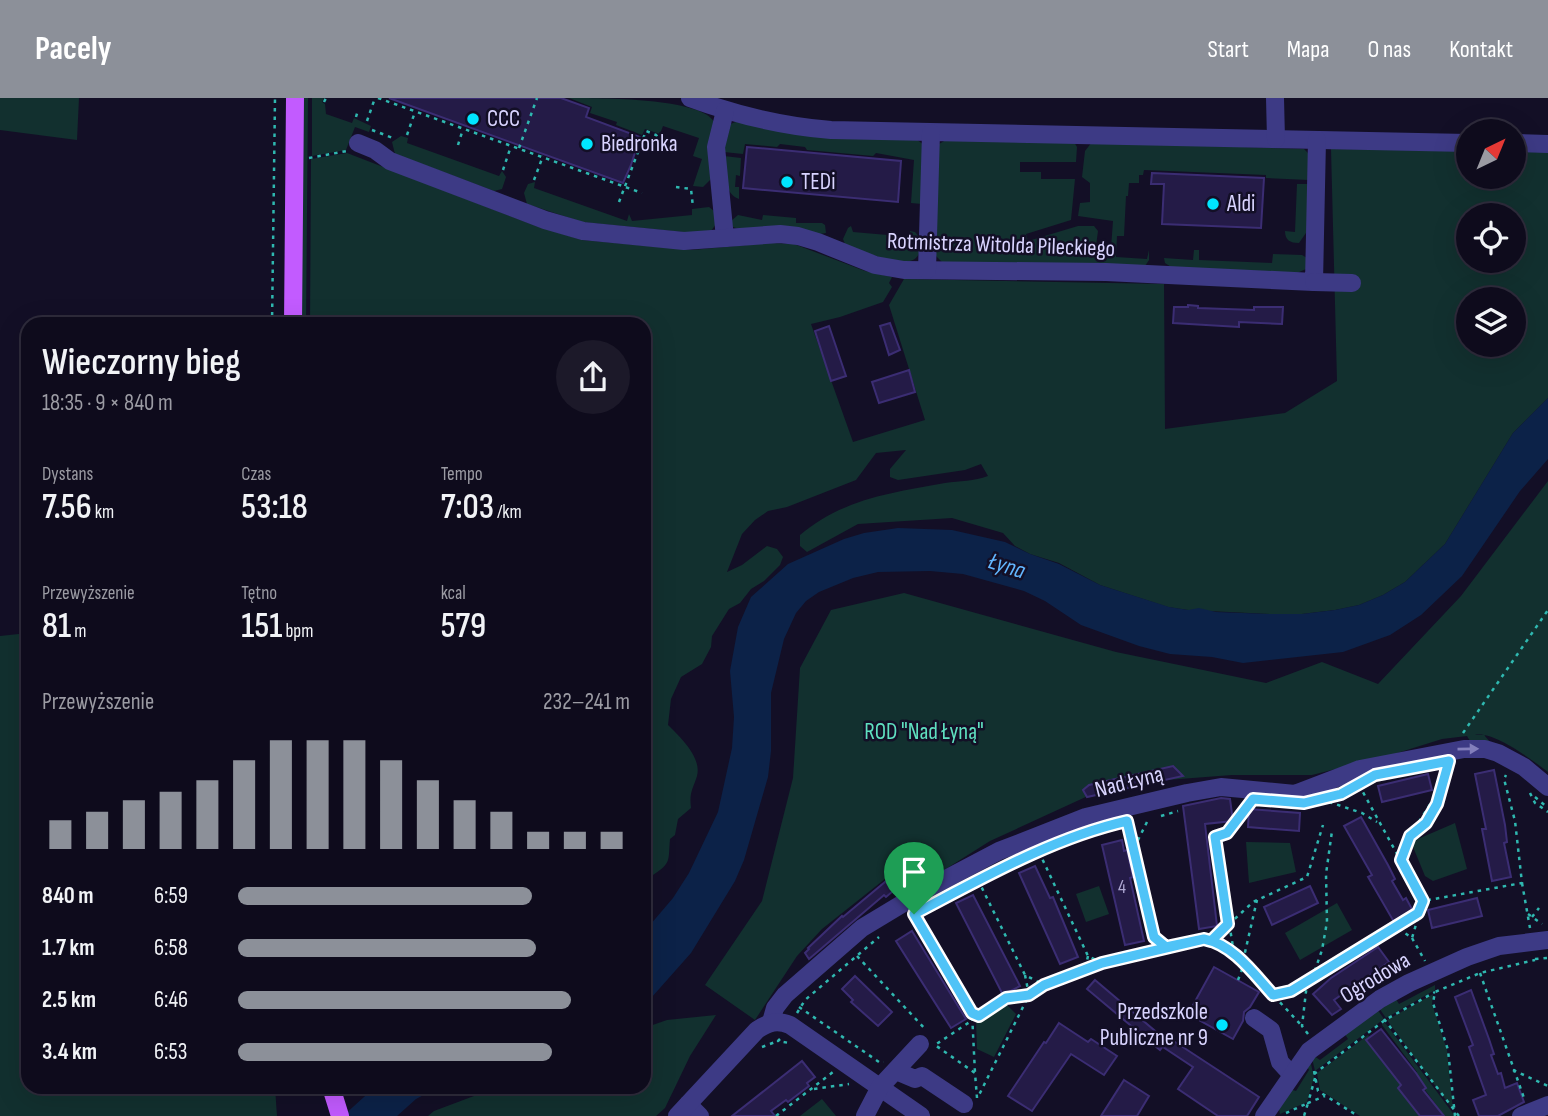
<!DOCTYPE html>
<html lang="pl">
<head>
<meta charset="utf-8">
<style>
	body { margin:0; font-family:"Sofia Sans Condensed",sans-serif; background:#1c1929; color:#f1f3f6; height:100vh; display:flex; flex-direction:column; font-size:26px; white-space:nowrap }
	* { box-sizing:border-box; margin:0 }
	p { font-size:23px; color:#9b9ba3 }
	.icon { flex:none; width:38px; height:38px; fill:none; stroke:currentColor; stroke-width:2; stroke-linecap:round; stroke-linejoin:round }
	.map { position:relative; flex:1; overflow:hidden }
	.side { position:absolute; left:21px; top:219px; width:630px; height:777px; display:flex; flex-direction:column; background:#0e0b1c; border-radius:21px; box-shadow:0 7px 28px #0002,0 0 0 2px #2e2b3b }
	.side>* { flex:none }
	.needle { width:46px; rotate:43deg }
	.controls { position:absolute; left:1456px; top:21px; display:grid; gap:14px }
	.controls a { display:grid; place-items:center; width:70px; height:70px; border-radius:50%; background:#0e0b1c; box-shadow:0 7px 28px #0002,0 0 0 2px #2e2b3b; font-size:35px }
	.pin { position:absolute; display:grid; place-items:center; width:60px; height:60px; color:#fff; margin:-72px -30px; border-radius:50% 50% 50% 0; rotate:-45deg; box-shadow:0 0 7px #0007 }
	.pin .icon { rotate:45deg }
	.round { display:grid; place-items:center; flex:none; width:74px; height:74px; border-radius:37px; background:#1c1929 }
	.overview { display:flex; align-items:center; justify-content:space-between; height:119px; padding:0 21px }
	h1 { font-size:38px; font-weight:600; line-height:52px }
	.stats { display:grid; grid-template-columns:repeat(3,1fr); gap:10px; height:119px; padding:7px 21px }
	.stats div { display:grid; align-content:center }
	.stats b { font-size:35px; font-weight:600 }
	.stats small { font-size:19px; font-weight:400 }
	.stats p { font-size:19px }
	.chart { height:196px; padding:14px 21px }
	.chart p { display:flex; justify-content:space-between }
	.chart svg { width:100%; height:126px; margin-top:7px; stroke:#8c9099; stroke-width:6 }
	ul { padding:0 21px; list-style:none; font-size:23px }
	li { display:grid; grid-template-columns:112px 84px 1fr; align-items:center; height:52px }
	li i { height:18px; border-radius:9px; background:#8c9099 }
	header { display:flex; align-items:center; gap:42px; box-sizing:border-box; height:98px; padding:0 35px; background:#8c9099; color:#fff }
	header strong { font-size:33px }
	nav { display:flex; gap:38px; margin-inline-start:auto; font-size:24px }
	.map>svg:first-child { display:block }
	.green { fill:#12302f; fill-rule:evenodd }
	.water { fill:#0c2248 }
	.building { fill:#241b47; stroke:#3b2d73; stroke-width:2 }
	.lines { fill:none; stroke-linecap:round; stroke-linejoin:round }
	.path { stroke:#2fb8b0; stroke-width:2.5; stroke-dasharray:3.5 5; stroke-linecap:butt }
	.minor { stroke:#3d3a85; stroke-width:18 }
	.major { stroke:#c25bff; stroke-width:18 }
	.oneway { fill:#837fbc }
	.route-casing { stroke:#fff; stroke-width:14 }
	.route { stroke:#4fc3f7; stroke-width:9 }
	.poi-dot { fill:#00e5ff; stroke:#130f26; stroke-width:2.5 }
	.labels { text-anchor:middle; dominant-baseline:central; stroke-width:5; stroke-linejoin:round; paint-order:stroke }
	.number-label { font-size:19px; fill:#aca6d1 }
	.poi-label { font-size:23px; fill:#d9d4ff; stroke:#130f26; text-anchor:start }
	.street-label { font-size:23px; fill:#d9d4ff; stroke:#130f26 }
	.park-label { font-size:23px; fill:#5fe0c0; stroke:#130f26 }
	.water-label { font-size:24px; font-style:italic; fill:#62b6ff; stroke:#130f26 }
</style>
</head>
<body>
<header>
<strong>Pacely</strong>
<nav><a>Start</a><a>Mapa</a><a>O nas</a><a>Kontakt</a></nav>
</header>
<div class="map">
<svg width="1548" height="1018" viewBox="0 0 1548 1018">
	<rect width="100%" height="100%" fill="#130f26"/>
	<!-- green -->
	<g class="green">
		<path d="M0 0H79L77 42 0 32Z"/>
		<path d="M302 0H308L306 226H300Z"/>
		<path d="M312 0H324L322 4 325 6 326 16 352 25 354 20 371 28 369 34 355 29 346 52 312 58Z"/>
		<path d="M569 0C600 0 702 0 714 24L708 47 711 81 703 89 693 88 702 61 693 58 699 40 663 28 660 36 645 31 642 37 616 27 617 24 590 15 592 9Z"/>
		<path d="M738 23 916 41 924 47 922 106 911 105 914 62 876 55 873 58 807 52 805 49 780 46 777 49 745 46 743 56 724 54 728 27Z"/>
		<path d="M401 38 408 40 407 45 499 78 502 73 506 79 502 91 494 93 395 56 392 44Z"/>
		<path d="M946 42 1074 44 1077 49 1076 64H1020V74H1041V81H1075L1071 122 1026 136 1028 143 1078 128H1094L1098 133 1096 148 1111 150 1113 123 1078 118 1080 105 1090 104V85L1082 79 1085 53 1092 44 1304 51 1309 56V82L1266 80V77L1144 72 1143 77H1139V85H1129L1128 98H1126L1124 138H1117L1116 159 1147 161 1149 152V162L1145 168 942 164 935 157 939 46Z"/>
		<path d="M1331 51 1468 52V79H1514V52H1548V300L1513 335 1445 446 1405 484 1383 497 1359 507 1335 512 1302 516H1269L1188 512 1168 509 1100 487 1059 465 1030 456 1015 448 1003 435 952 420 858 426 807 454 800 448V437C844 400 892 395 945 385 960 383 974 383 988 378L981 366 965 372 898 382 890 379V371L906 352 876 355 856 382 787 409 768 413 755 422 742 436 727 474 742 467 767 448 777 451 783 459 780 467 764 483 751 491 740 505 729 511 712 538 711 549 702 566 681 579 671 601 668 627C680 639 702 659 697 678 693 691 689 694 691 710L678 721 675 737 670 741C668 762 672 765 653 777L644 776V226H310L311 61 347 55 536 128 582 142 692 152 771 145 794 146 865 173 892 179 889 185 892 189 883 204 840 219 811 226 853 344 925 322 889 207 904 181 1164 186 1165 331 1285 315 1337 283ZM1468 117H1514V163H1468ZM1468 201H1514V247H1468Z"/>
		<path d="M724 58 741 60 740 78 736 77 735 89H739V101C723 96 726 72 724 58Z"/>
		<path d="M535 84 534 90 627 123 629 116 632 123 692 117V111L709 109 714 113 716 126 711 133 693 135 582 124 527 106 524 95 528 86Z"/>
		<path d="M1297 86H1308V132L1299 145C1290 145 1285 142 1285 133L1295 134Z"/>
		<path d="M738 117 762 122 763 117 796 120V125H822L825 127 826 135 820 136 736 130 733 129 731 123Z"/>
		<path d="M851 128 853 134 899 138V143H909L910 133 915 134C920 139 922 147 919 155 912 177 858 151 845 146L843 141 848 130Z"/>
		<path d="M1194 152H1199V162L1272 165 1273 156 1302 157 1307 160 1306 171 1297 175 1171 169 1165 165 1164 160 1193 162Z"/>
		<path d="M1548 383V674C1532 662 1494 633 1475 637H1484L1491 645 1470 643 1467 638 1442 641 1391 657 1312 677H1232L1114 686 990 743 914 791 890 777 822 831 797 858 755 922 705 887 762 803 793 680 800 570 831 512 904 495 1116 554 1266 585 1322 564 1378 586 1461 498Z"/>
		<path d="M28 535V989H275L277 1018H0V538Z"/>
		<path d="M1455 725 1467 771 1433 783 1425 778 1411 744Z"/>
		<path d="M1246 744 1290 745 1296 774 1249 785Z"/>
		<path d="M1099 788 1109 816 1086 824 1076 796Z"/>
		<path d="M1337 805 1352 832 1300 862 1285 835Z"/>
		<path d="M1435 887V892L1386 920 1379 910 1394 898 1399 906Z"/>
		<path d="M1433 896 1432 906 1447 952 1453 1012 1387 922Z"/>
		<path d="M1004 904 1016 916 994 959 977 951 976 921Z"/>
		<path d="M1377 911 1384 921 1315 973 1311 956 1320 962 1348 941 1343 933Z"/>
		<path d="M716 917 690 958 665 1010 656 1018H428L434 1013 498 989H644V930L667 922Z"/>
		<path d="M1383 924 1386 926 1455 1018H1441L1443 1016 1414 977 1417 974 1382 927Z"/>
		<path d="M1368 937 1405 985 1421 1018H1360L1320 992 1317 975Z"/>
		<path d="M1309 958 1314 979 1307 1004 1280 1016 1278 1006 1286 990 1296 993 1309 972 1304 964Z"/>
		<path d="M822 1001 836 1018H800Z"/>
	</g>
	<!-- water -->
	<g class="water">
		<path d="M1548 300V361L1520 393 1462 478 1421 517 1390 537 1343 554 1243 565 1212 559 1170 556 1139 548 1081 527 1045 503 1024 493 963 476 930 473 878 474 853 480 819 494 806 503 796 515 784 541 771 595V653L768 679 744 762 735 783 691 855 644 908V834L673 800 689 775 718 714 732 650 734 619 730 573 738 529 751 499 788 466 844 441 864 435 898 430 952 432 1005 444 1030 456 1059 466 1100 487 1169 509 1188 512 1199 510 1216 514 1269 516H1302L1335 512 1359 507 1383 497 1405 484 1445 446 1513 335Z"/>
		<path d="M375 989H439L416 1001 397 1018H343Z"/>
	</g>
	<!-- building -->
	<g class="building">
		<path d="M389 0H561L589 10 586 19 640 39 631 67 623 85Z"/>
		<path d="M747 49 901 63 898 104 743 90Z"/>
		<path d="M1152 75 1264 80 1261 130 1162 126 1164 86H1151Z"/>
		<path d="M1188 207 1198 208V210L1254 212V209H1283L1282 226 1239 224V229L1173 225 1174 209H1188Z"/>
		<path d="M890 225 900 252 889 257 880 228Z"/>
		<path d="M829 228 846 278 831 283 815 233Z"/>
		<path d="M909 272 915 294 879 305 872 284Z"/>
		<path d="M1173 668 1183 678 1087 699 1083 692 1089 687Z"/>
		<path d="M1494 672 1505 727 1507 744 1504 745 1511 779 1492 783 1482 731H1486L1475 676Z"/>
		<path d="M1428 676 1432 692 1382 704 1378 688Z"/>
		<path d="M1221 700 1230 701 1233 723 1205 726 1217 828 1199 831 1183 708Z"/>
		<path d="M1249 711 1300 715 1299 733 1248 729Z"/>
		<path d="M1361 719 1388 767 1395 781 1392 783 1403 802 1406 800 1413 813 1394 824 1368 779 1372 777 1344 728Z"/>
		<path d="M1122 742 1124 753 1127 752 1133 779 1130 780 1144 843 1125 847 1102 747Z"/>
		<path d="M1035 768 1050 800 1053 799 1078 859 1060 866 1019 775Z"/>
		<path d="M891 779 899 788 886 799 884 797 809 861 805 855 809 851 808 850 842 818 843 819Z"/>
		<path d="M1310 788 1318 805 1272 827 1264 809Z"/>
		<path d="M973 797 1020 888 1003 897 956 805Z"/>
		<path d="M1477 800 1482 818 1432 830 1428 812Z"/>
		<path d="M912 833 966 921 951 930 896 843Z"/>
		<path d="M1378 849 1389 864 1334 902 1341 911 1332 917 1313 896 1331 880Z"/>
		<path d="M1214 869 1259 894 1250 909 1244 914 1243 923 1233 941 1188 916Z"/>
		<path d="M855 878 892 914 878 928 851 904 853 902 842 891Z"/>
		<path d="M1095 882 1167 943 1160 952 1087 891Z"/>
		<path d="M1471 892 1489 941 1494 956 1491 957 1498 976 1501 975 1505 990 1517 985 1524 1004 1498 1018H1479L1473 1002 1486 997 1469 949 1473 947 1455 899Z"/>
		<path d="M1059 925 1088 944 1091 941 1117 958 1104 977 1071 956 1032 1013 1008 998 1044 944 1046 945Z"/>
		<path d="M1381 931 1416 975 1426 990 1423 992 1444 1018H1420L1398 990 1401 987 1366 942Z"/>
		<path d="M1169 940 1259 999 1247 1018H1218L1178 991 1193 969 1163 949Z"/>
		<path d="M802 963 815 979 807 985 809 988 788 1004 786 1002 771 1013 775 1018H732Z"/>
		<path d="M1124 982 1149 998 1137 1018H1101Z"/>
	</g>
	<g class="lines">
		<!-- path -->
		<g class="path">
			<path d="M378 0 642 95"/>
			<path d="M324 4 326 0"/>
			<path d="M356 19 358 12"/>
			<path d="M367 23 375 0"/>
			<path d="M372 32 393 40"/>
			<path d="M407 37 415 14"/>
			<path d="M458 47 463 31"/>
			<path d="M519 50 537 0"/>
			<path d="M309 60 347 53"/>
			<path d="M503 72 511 48"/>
			<path d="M534 82 543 58"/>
			<path d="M676 89 691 91 693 109"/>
			<path d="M619 104 646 33 656 37 661 43"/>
			<path d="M272 226 275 0"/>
			<path d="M1463 635 1548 512"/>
			<path d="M1359 687 1423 803"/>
			<path d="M1530 695 1535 705 1548 714"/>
			<path d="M1331 699 1348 693"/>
			<path d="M1535 699 1548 710"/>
			<path d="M1329 704 1362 715 1377 724"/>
			<path d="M1161 718 1178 713"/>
			<path d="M1127 724 1154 839 1166 849 1204 841 1211 843 1253 804 1307 779 1323 727"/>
			<path d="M1413 737C1427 726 1441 709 1441 690"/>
			<path d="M1134 750 1149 720"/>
			<path d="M1039 754 1088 858 1102 865 1166 849"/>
			<path d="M1401 762 1410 738 1441 689 1447 669"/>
			<path d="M982 780 1027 760"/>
			<path d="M978 782 1025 877 1044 887 1085 871"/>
			<path d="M1522 785 1530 830"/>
			<path d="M914 816 972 915 975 975"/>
			<path d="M1528 816 1542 826"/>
			<path d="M1532 819 1539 810"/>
			<path d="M1396 829 1417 816"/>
			<path d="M1412 840 1425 863"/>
			<path d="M1211 843 1234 855 1302 928"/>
			<path d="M1151 852 1154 839"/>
			<path d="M1234 855 1215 739 1227 735 1248 707"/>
			<path d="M857 858 926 932"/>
			<path d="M1088 858 1085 871 1101 865"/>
			<path d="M1535 861 1548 860"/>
			<path d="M1243 863 1257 802"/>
			<path d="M1480 875 1524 1000"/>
			<path d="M1025 877 1029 897 1044 887"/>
			<path d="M1312 881 1322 852 1327 824 1326 776 1332 733"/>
			<path d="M1238 882 1244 866"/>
			<path d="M1274 896 1291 893 1307 885"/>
			<path d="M799 909 879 964H884"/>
			<path d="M797 915 805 902 879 839"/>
			<path d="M1384 921 1459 1018"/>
			<path d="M1308 936 1302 928 1307 885 1396 829 1412 840 1423 803 1522 785 1515 723 1504 681 1506 677"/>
			<path d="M780 941 778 943 789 945"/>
			<path d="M762 949 778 943"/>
			<path d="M1513 972 1548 988"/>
			<path d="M1314 973 1318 993 1358 1018"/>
			<path d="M1314 976 1385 922 1435 894"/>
			<path d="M1315 980 1308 1005 1325 998"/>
			<path d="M814 991 849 986"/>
			<path d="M977 1000 975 975 935 947 1006 900 1029 897 978 999"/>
			<path d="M1286 1015 1308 1005 1304 1018"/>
			<path d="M776 1018 833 974"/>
			<path d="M1455 1018 1448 952 1433 905 1435 894 1480 875 1535 862"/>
		</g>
		<!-- minor -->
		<g class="minor">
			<path d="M690 0C736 17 781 28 831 32L1468 45"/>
			<path d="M1275 0 1276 41"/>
			<path d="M725 13 716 49 725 140"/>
			<path d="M358 45 375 52 390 63 545 122 583 133 684 143 780 136 798 138 818 144 875 167 904 172 1106 174 1314 184 1317 42"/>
			<path d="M1514 45 1548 46"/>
			<path d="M927 172 931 35"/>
			<path d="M1314 184 1352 185"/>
			<path d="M1254 920 1271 932 1280 964 1291 976"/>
			<path d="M771 924 775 910 785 897 862 830 925 792 999 753 1086 719 1187 695 1221 689 1295 696 1360 671 1464 651H1485L1498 655 1524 669 1548 689"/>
			<path d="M896 973 915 981 922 978 964 1006"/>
			<path d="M688 1006 700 1018"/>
			<path d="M677 1018 757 932C769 924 777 922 790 927L921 1018"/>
			<path d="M865 1018 880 989 920 946"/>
			<path d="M1264 1018 1309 953 1380 901 1409 885 1467 859 1499 848 1548 842"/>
			<path d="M1521 1018 1548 1007"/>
		</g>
		<!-- major -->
		<g class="major">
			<path d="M293 226 295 0"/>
			<path d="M331 989 340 1018"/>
		</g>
	</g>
	<!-- one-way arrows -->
	<defs><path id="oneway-solid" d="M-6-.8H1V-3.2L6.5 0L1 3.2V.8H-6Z" transform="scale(1.75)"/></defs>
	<use class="oneway" href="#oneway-solid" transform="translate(1468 651) rotate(-1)"/>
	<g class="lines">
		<!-- route casing -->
		<g class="route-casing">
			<path id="route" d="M914 816 972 915 979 918 1006 900 1029 897 1044 887 1102 865 1204 841C1234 847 1253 875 1273 897L1291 893 1418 815 1423 803 1401 762 1410 738 1426 725 1437 706 1449 663 1375 677 1341 696 1304 705 1253 701 1227 735 1215 739 1228 826 1211 843 1204 841 1166 849 1154 839 1127 723C1052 740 981 781 914 816"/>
		</g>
		<!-- route -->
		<use href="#route" class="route"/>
	</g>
	<!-- markers -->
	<g class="poi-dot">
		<circle cx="473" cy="21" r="7"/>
		<circle cx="587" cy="46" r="7"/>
		<circle cx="787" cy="84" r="7"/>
		<circle cx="1213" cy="106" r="7"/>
		<circle cx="1222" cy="927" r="7"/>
	</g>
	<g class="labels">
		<!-- number labels -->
		<g class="number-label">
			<text x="1122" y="789">4</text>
		</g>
		<!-- poi labels -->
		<g class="poi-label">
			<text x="487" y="21">CCC</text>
			<text x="601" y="46">Biedronka</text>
			<text x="801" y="84">TEDi</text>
			<text x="1227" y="106">Aldi</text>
			<text x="1208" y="914" text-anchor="end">Przedszkole<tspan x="1208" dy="26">Publiczne nr 9</tspan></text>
		</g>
		<!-- street labels -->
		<g class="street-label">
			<text transform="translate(1001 147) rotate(2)">Rotmistrza Witolda Pileckiego</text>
			<text transform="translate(1129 684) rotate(-14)">Nad Łyną</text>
			<text transform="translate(1375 880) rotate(-31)">Ogrodowa</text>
		</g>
		<!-- park labels -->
		<g class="park-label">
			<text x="924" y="634">ROD "Nad Łyną"</text>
		</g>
		<!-- water labels -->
		<g class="water-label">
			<text transform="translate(1007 468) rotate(18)">Łyna</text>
		</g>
	</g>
</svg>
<div class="controls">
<a><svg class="needle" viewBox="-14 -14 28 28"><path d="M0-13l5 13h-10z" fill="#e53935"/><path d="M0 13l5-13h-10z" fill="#9b9ba3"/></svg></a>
<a><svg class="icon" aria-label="locate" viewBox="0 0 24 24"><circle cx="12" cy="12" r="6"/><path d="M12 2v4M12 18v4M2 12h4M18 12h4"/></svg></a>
<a><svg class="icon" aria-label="layers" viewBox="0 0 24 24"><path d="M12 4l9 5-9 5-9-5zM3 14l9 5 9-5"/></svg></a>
</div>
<div class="pin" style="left:914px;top:816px;background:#1e9e55"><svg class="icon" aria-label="arrive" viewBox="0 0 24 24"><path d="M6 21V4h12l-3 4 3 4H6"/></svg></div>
<section class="side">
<div class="overview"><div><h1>Wieczorny bieg</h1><p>18:35 · 9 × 840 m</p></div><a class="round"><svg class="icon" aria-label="share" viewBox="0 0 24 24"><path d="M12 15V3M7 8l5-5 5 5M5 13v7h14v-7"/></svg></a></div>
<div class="stats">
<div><p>Dystans</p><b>7.56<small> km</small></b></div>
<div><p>Czas</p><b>53:18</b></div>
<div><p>Tempo</p><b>7:03<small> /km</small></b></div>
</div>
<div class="stats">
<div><p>Przewyższenie</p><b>81<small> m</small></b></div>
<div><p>Tętno</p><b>151<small> bpm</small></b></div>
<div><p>kcal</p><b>579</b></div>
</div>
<div class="chart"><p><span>Przewyższenie</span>232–241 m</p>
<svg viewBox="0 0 160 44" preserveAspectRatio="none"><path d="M5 44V34M15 44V31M25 44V27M35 44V24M45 44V20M55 44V13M65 44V6M75 44V6M85 44V6M95 44V13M105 44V20M115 44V27M125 44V31M135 44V38M145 44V38M155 44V38"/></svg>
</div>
<ul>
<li><b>840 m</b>6:59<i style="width:75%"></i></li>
<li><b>1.7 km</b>6:58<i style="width:76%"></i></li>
<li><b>2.5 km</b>6:46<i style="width:85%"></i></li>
<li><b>3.4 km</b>6:53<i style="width:80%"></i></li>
</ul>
</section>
</div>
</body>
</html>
